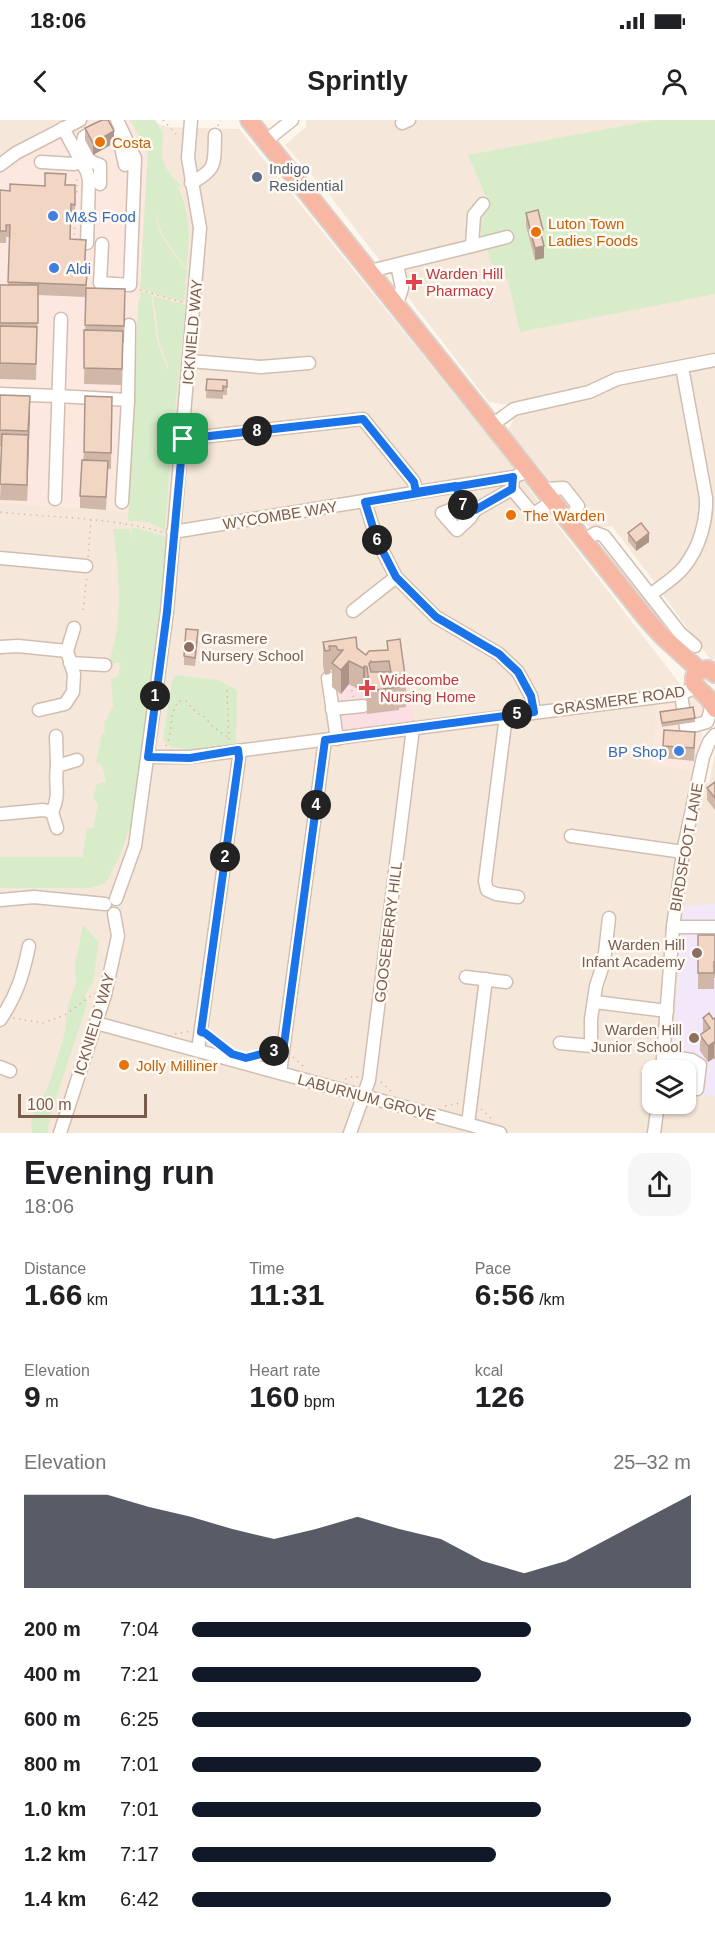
<!DOCTYPE html>
<html lang="en">
<head>
<meta charset="utf-8">
<style>
	body { margin:0; font-family:Helvetica,sans-serif; background:#f6f6f6; color:#202124; height:100vh; display:flex; flex-direction:column; font-size:22px; white-space:nowrap }
	* { box-sizing:border-box; margin:0 }
	p { font-size:20px; color:#757577 }
	.icon { flex:none; width:33px; height:33px; fill:none; stroke:currentColor; stroke-width:2; stroke-linecap:round; stroke-linejoin:round }
	.map { position:relative; height:1013px; overflow:hidden }
	.side { display:flex; flex-direction:column; background:#fff; flex:1 }
	.side>* { flex:none }
	.tools { position:absolute; left:642px; top:940px; display:grid; gap:12px }
	.tools a { display:grid; place-items:center; width:54px; height:54px; border-radius:12px; background:#fff; box-shadow:0 2px 4px #0004; font-size:30px }
	.scale { position:absolute; left:18px; bottom:15px; width:129px; box-sizing:border-box; padding-left:6px; border:3px solid #7a5c4d; border-top:0; font-size:16px; line-height:21px; white-space:nowrap; color:#7a5c4d; -webkit-text-stroke:4px #fffaf3; paint-order:stroke }
	.pin { position:absolute; display:grid; place-items:center; width:51px; height:51px; color:#fff; margin:-26px; border-radius:12px; box-shadow:0 3px 9px #0006 }
	.km { position:absolute; width:30px; height:30px; margin:-15px; border-radius:50%; background:#222; color:#fff; font-size:16px; line-height:30px; text-align:center }
	.round { display:grid; place-items:center; flex:none; width:63px; height:63px; border-radius:18px; background:#f6f6f6 }
	.head { display:flex; align-items:center; justify-content:space-between; height:102px; padding:0 24px }
	h1 { font-size:33px; font-weight:700; line-height:45px }
	.figures { display:grid; grid-template-columns:repeat(3,1fr); gap:9px; height:102px; padding:6px 24px }
	.figures div { display:grid; align-content:center }
	.figures b { font-size:30px; font-weight:700 }
	.figures small { font-size:16px; font-weight:400 }
	.figures p { font-size:16px }
	.chart { height:168px; padding:12px 24px }
	.chart p { display:flex; justify-content:space-between }
	.chart svg { width:100%; height:108px; margin-top:6px; fill:#111827; opacity:.7 }
	ul { padding:0 24px; list-style:none; font-size:20px }
	li { display:grid; grid-template-columns:96px 72px 1fr; align-items:center; height:45px }
	li i { height:15px; border-radius:8px; background:#111827 }
	.status { display:flex; justify-content:space-between; align-items:center; height:42px; padding:0 30px; background:#fff; direction:ltr }
	.status svg { height:16px; fill:currentColor }
	header { display:flex; justify-content:space-between; align-items:center; height:78px; padding:0 24px; background:#fff; font-size:27px; font-weight:700 }
	.map>svg:first-child { display:block }
	.residential { fill:#f5e8da; fill-rule:evenodd }
	.commercial { fill:#fde8e0 }
	.education { fill:#f3e8fa }
	.medical { fill:#fbdfe3 }
	.green { fill:#d8ecc9 }
	.lines { fill:none; stroke-linecap:round; stroke-linejoin:round }
	.minor-casing { stroke:#d1beb0; stroke-width:15 }
	.highway-casing { stroke:#dad1cd; stroke-width:20 }
	.path { stroke:#d9b8a5; stroke-width:1.5; stroke-dasharray:1.5 4.5; stroke-linecap:butt }
	.minor { stroke:#fff; stroke-width:12 }
	.highway { stroke:#f7b7a3; stroke-width:16 }
	.wall { fill:#d1b7a8 }
	.shaded-wall { fill:#aa9588 }
	.building { fill:#f3d5c3; stroke:#aa9588; stroke-width:1.5; fill-rule:evenodd }
	.route-casing { stroke:#fff; stroke-width:12 }
	.route { stroke:#1a73e8; stroke-width:8 }
	.food-dot { fill:#e8710a; stroke:#fffaf3; stroke-width:2 }
	.service-dot { fill:#5c6f8a; stroke:#fffaf3; stroke-width:2 }
	.shop-dot { fill:#3f7fe0; stroke:#fffaf3; stroke-width:2 }
	.health-dot { fill:#e0444e; stroke:#fffaf3; stroke-width:2 }
	.education-dot { fill:#8d6e63; stroke:#fffaf3; stroke-width:2 }
	.labels { text-anchor:middle; dominant-baseline:central; stroke-width:5; stroke-linejoin:round; paint-order:stroke }
	.food-label { font-size:15px; fill:#c56008; stroke:#fffaf3; text-anchor:start }
	.service-label { font-size:15px; fill:#4e5e75; stroke:#fffaf3; text-anchor:start }
	.shop-label { font-size:15px; fill:#366cbe; stroke:#fffaf3; text-anchor:start }
	.health-label { font-size:15px; fill:#be3a42; stroke:#fffaf3; text-anchor:start }
	.street-label { font-size:15px; fill:#7a5c4d; stroke:#fffaf3 }
	.education-label { font-size:15px; fill:#785e54; stroke:#fffaf3; text-anchor:end }
</style>
</head>
<body>
<div class="status"><b>18:06</b><svg viewBox="0 0 49 12"><path d="M0 12V9h3v3zM5 12V6h3v6zM10 12V3h3v9zM15 12V0h3v12zM26 1h20v11H26zM47 4h2v5h-2z"/></svg></div>
<header><svg class="icon" aria-label="back" viewBox="0 0 24 24"><path d="M15 5l-7 7 7 7"/></svg>Sprintly<svg class="icon" aria-label="person" viewBox="0 0 24 24"><circle cx="12" cy="8" r="4"/><path d="M4 21q1-7 8-7t8 7"/></svg></header>
<div class="map">
<svg width="715" height="1013" viewBox="0 0 715 1013">
	<rect width="100%" height="100%" fill="#fdf6ec"/>
	<!-- residential -->
	<g class="residential">
		<path d="M0 0H148L167 7 239 9 514 348 497 353 503 365 522 360 680 564 697 576 707 589 691 664 709 663 715 632V1013H0ZM652 951H686V984H652Z"/>
		<path d="M306 0H715V539L711 540 663 475 672 466 667 459 656 464 612 406 590 408 508 310 515 297 508 285 489 282 330 76 285 25 306 7Z"/>
	</g>
	<!-- commercial -->
	<g class="commercial">
		<path d="M93 0H129L147 35 127 392 0 383V54L7 47 50 21Z"/>
		<path d="M696 578 706 593 695 651 650 644 658 583Z"/>
	</g>
	<!-- education -->
	<path class="education" d="M715 784V976L686 973V951H671L683 787Z"/>
	<!-- medical -->
	<path class="medical" d="M406 539 415 605 333 616 322 550Z"/>
	<!-- green -->
	<g class="green">
		<path d="M131 0H155L163 13 162 36 166 48 173 58 181 65 178 68C192 98 189 117 187 148 175 134 159 114 156 95 154 111 177 139 188 151L185 162 179 161 186 164 184 182 140 169 148 32Z"/>
		<path d="M654 0H715V174L520 212 508 160 491 143 479 104 489 84 468 35Z"/>
		<path d="M141 172 151 174 157 221 168 251V246L159 221 153 176 186 185 172 319 165 410 148 402 128 401 138 185Z"/>
		<path d="M132 407 167 417 158 511 133 698 121 733 106 763 90 768H0V737H83L87 708 93 709 98 684 93 678 97 664 106 662 102 645 96 642 102 615 105 612 104 603 113 587 111 559 118 556 121 543H108C124 507 119 447 113 409H130L131 419Z"/>
		<path d="M175 555 218 560 237 570 236 624 191 630 172 627 163 620 172 561Z"/>
		<path d="M83 805 99 822 93 862 85 875 87 884 54 984 47 1013H32L31 999 49 964 64 916 68 886 76 863 75 845Z"/>
	</g>
	<g class="lines">
		<!-- minor casing -->
		<g class="minor-casing">
			<g id="minor">
				<path d="M402 3 409 0"/>
				<path d="M63 8 87 52 89 60 87 123"/>
				<path d="M98 9 84 17 82 27 90 41 100 45V64"/>
				<path d="M116 15 121 27 125 45"/>
				<path d="M267 20 292 0"/>
				<path d="M41 42 74 44 82 42"/>
				<path d="M0 45 16 33 80 0"/>
				<path d="M191 63C218 49 214 43 215 15"/>
				<path d="M102 124 100 163 130 165 135 38 117 0"/>
				<path d="M472 126 507 117"/>
				<path d="M370 151 472 126 474 95 483 84"/>
				<path d="M397 184 402 168 397 145"/>
				<path d="M190 241 261 247 309 243"/>
				<path d="M0 274 58 276 128 280"/>
				<path d="M492 305 514 289 589 272 617 259 715 240"/>
				<path d="M183 319 363 299 414 362 416 372"/>
				<path d="M456 366 463 385 475 390 512 369 513 357"/>
				<path d="M512 369 533 394 553 382"/>
				<path d="M543 369 564 368 578 386 569 402"/>
				<path d="M55 379 61 199"/>
				<path d="M122 382 128 280 129 205"/>
				<path d="M365 382 377 420 396 457 436 497 499 534 518 552 531 576 534 592"/>
				<path d="M463 385 442 393 457 410 470 398 475 390"/>
				<path d="M173 412 456 366 513 357 529 351"/>
				<path d="M584 420 596 413 604 416 680 513 695 526"/>
				<path d="M0 438 86 446"/>
				<path d="M651 474C662 466 675 458 684 447 699 428 707 402 706 378L682 247"/>
				<path d="M353 491 396 457"/>
				<path d="M0 527 18 526 67 531"/>
				<path d="M70 543 105 545"/>
				<path d="M328 558 337 619"/>
				<path d="M681 574 686 608 707 602 712 585"/>
				<path d="M332 589 363 586"/>
				<path d="M39 590 65 584 73 572 74 554 67 531 74 508"/>
				<path d="M506 596 485 761 487 770 496 774 518 777"/>
				<path d="M56 616 57 646"/>
				<path d="M148 637H190L681 574 696 567"/>
				<path d="M52 692 57 708"/>
				<path d="M0 694 43 690 52 692C61 674 54 665 57 646L77 640"/>
				<path d="M571 716 683 732"/>
				<path d="M116 779 135 726 167 492 200 108 188 38 191 0"/>
				<path d="M0 780 34 777 105 784"/>
				<path d="M673 807H715"/>
				<path d="M466 857 506 862"/>
				<path d="M595 882 667 891"/>
				<path d="M0 900C17 875 23 855 29 826"/>
				<path d="M96 903 500 1013"/>
				<path d="M560 923 591 926V899L596 866 604 842 609 798"/>
				<path d="M198 930 239 638 238 631"/>
				<path d="M664 936 692 940 700 945 697 969"/>
				<path d="M0 947 10 951"/>
				<path d="M662 951 673 807 683 732 703 637 709 622 715 615"/>
				<path d="M280 953 325 620"/>
				<path d="M468 1004 486 859"/>
				<path d="M60 1013 105 875 118 816 114 794"/>
				<path d="M350 1013 369 960 413 608"/>
				<path d="M654 1013 658 984"/>
			</g>
		</g>
		<!-- highway casing -->
		<g class="highway-casing">
			<g id="highway">
				<path d="M249 0 645 497 662 516 699 550 708 549 715 554"/>
				<path d="M699 550 694 557V564L708 578 715 589"/>
			</g>
		</g>
		<!-- path -->
		<g class="path">
			<path d="M163 0 177 15"/>
			<path d="M218 6 220 0"/>
			<path d="M77 59V74H79"/>
			<path d="M74 121 75 99 78 98"/>
			<path d="M140 170 182 182"/>
			<path d="M0 392C54 398 109 397 162 412"/>
			<path d="M88 437 91 399"/>
			<path d="M83 490 87 456"/>
			<path d="M351 564 353 577"/>
			<path d="M227 570 229 622"/>
			<path d="M166 626C174 612 168 594 179 581H186L196 592 205 597 212 606 228 617"/>
			<path d="M13 898 43 903 65 895 95 873"/>
			<path d="M175 914 191 911"/>
			<path d="M212 918 222 926"/>
			<path d="M256 935 272 932"/>
			<path d="M293 937 305 948"/>
			<path d="M345 959 355 956 358 957"/>
			<path d="M381 962 393 973"/>
			<path d="M445 986 461 983"/>
			<path d="M481 989 493 1000"/>
		</g>
		<!-- minor -->
		<use href="#minor" class="minor"/>
		<!-- highway -->
		<use href="#highway" class="highway"/>
	</g>
	<!-- wall -->
	<g class="wall">
		<path d="M85 8 114 23 93 35 85 20Z"/>
		<path d="M66 65H75V97H71L70 119 86 132 85 153 87 168 125 185 124 223 123 222 122 265 84 264 86 177 38 175 36 260 0 259V165H8L10 117H6V123H0V70L10 71 45 66Z"/>
		<path d="M526 93 543 120 544 138 535 140 526 106Z"/>
		<path d="M207 259 227 260V275H223V279L206 278Z"/>
		<path d="M0 275 30 292 27 381 0 380 2 326H0Z"/>
		<path d="M112 277 111 349H108L106 390 80 388V376L84 332Z"/>
		<path d="M628 413 649 422 636 431 628 421Z"/>
		<path d="M198 519 195 546 184 545V536Z"/>
		<path d="M387 521 406 563V587L399 588V590L367 594 366 570 365 569 363 572 349 564 341 574 332 567V550H330V554L325 555 323 546V522L357 528 366 535 387 530Z"/>
		<path d="M660 592 695 598V602L662 607Z"/>
		<path d="M695 625 694 641 663 638V626Z"/>
		<path d="M715 662V690L707 680V668Z"/>
		<path d="M698 815H715V858H714V869H698Z"/>
		<path d="M703 898 713 899 715 898V940L714 938 708 942 700 931V915L703 913Z"/>
	</g>
	<!-- shaded-wall -->
	<g class="shaded-wall">
		<path d="M114 11V23L93 35V23Z"/>
		<path d="M544 126V138L535 140V128Z"/>
		<path d="M30 276V292L27 381 28 311Z"/>
		<path d="M649 413V422L636 431V423Z"/>
		<path d="M349 541V564L341 574V550Z"/>
		<path d="M365 546V569L363 572V548Z"/>
		<path d="M714 922V938L708 942V926Z"/>
	</g>
	<!-- building -->
	<g class="building">
		<path d="M102 0H108L114 11 93 23 85 8Z"/>
		<path d="M45 53 66 54 65 65H75V85L71 84 70 119 86 120 84 153 87 154 86 165 8 162 10 105H6V111H0V70L10 71V64L45 66Z"/>
		<path d="M538 90 543 110H540L544 126 535 128 526 93Z"/>
		<rect x="0" y="165" width="38" height="38"/>
		<path d="M86 168 125 169 124 206 85 205Z"/>
		<path d="M0 206 37 207 36 244 0 243Z"/>
		<path d="M84 210 123 211 122 249 84 248Z"/>
		<path d="M207 259 227 260V267L223 266V271L206 270Z"/>
		<path d="M0 275 30 276 28 311 0 310Z"/>
		<path d="M85 276 112 277 111 333 84 332Z"/>
		<path d="M2 314 28 315 27 365 0 364Z"/>
		<path d="M82 340 108 341 106 377 80 376Z"/>
		<path d="M641 403 649 413 636 423 628 413Z"/>
		<path d="M186 509 198 510 195 538 184 536Z"/>
		<path d="M356 517 357 528 366 535 369 531 388 530 387 521 400 519 406 563 399 564V567L367 571 366 563H369L367 547 365 546 363 548 349 541 341 550 332 543 343 530H338L336 526H329L330 530 325 531 323 522ZM371 541 372 542 389 541 391 552H371L369 544Z"/>
		<path d="M693 587 695 598 662 603 660 592Z"/>
		<path d="M664 610 695 612 694 628 663 626Z"/>
		<path d="M715 662V678L707 668Z"/>
		<path d="M698 815H715V842H714V853H698Z"/>
		<path d="M709 893 713 899 715 898V924L714 922 708 926 700 915 710 908 703 898Z"/>
	</g>
	<g class="lines">
		<!-- route casing -->
		<g class="route-casing">
			<path id="route" d="M183 319 167 492 148 637 190 638 238 630 239 638 201 912 205 913 232 934 246 938 277 930 283 932 325 620 534 592 531 576 518 552 499 534 436 497 396 457 377 420 365 382 513 357 512 369 475 390 463 385 456 366 416 372 414 362 363 299 183 319"/>
		</g>
		<!-- route -->
		<use href="#route" class="route"/>
	</g>
	<!-- markers -->
	<g class="food-dot">
		<circle cx="100" cy="22" r="6"/>
		<circle cx="536" cy="112" r="6"/>
		<circle cx="511" cy="395" r="6"/>
		<circle cx="124" cy="945" r="6"/>
	</g>
	<circle class="service-dot" cx="257" cy="57" r="6"/>
	<g class="shop-dot">
		<circle cx="53" cy="96" r="6"/>
		<circle cx="54" cy="148" r="6"/>
		<circle cx="679" cy="631" r="6"/>
	</g>
	<g class="health-dot">
		<path d="M411 153h6v6h6v6h-6v6h-6v-6h-6v-6h6z"/>
		<path d="M364 559h6v6h6v6h-6v6h-6v-6h-6v-6h6z"/>
	</g>
	<g class="education-dot">
		<circle cx="189" cy="527" r="6"/>
		<circle cx="697" cy="833" r="6"/>
		<circle cx="694" cy="918" r="6"/>
	</g>
	<g class="labels">
		<!-- food labels -->
		<g class="food-label">
			<text x="112" y="22">Costa</text>
			<text x="548" y="103">Luton Town<tspan x="548" dy="17">Ladies Foods</tspan></text>
			<text x="523" y="395">The Warden</text>
			<text x="136" y="945">Jolly Milliner</text>
		</g>
		<!-- service labels -->
		<g class="service-label">
			<text x="269" y="48">Indigo<tspan x="269" dy="17">Residential</tspan></text>
		</g>
		<!-- shop labels -->
		<g class="shop-label">
			<text x="65" y="96">M&amp;S Food</text>
			<text x="66" y="148">Aldi</text>
			<text x="667" y="631" text-anchor="end">BP Shop</text>
		</g>
		<!-- health labels -->
		<g class="health-label">
			<text x="426" y="153">Warden Hill<tspan x="426" dy="17">Pharmacy</tspan></text>
			<text x="380" y="559">Widecombe<tspan x="380" dy="17">Nursing Home</tspan></text>
		</g>
		<!-- street labels -->
		<g class="street-label">
			<text transform="translate(192 212) rotate(-85)">ICKNIELD WAY</text>
			<text transform="translate(280 395) rotate(-9)">WYCOMBE WAY</text>
			<text transform="translate(619 580) rotate(-8)">GRASMERE ROAD</text>
			<text transform="translate(686 727) rotate(-80)">BIRDSFOOT LANE</text>
			<text transform="translate(388 812) rotate(-83)">GOOSEBERRY HILL</text>
			<text transform="translate(94 904) rotate(-73)">ICKNIELD WAY</text>
			<text transform="translate(367 977) rotate(15)">LABURNUM GROVE</text>
		</g>
		<!-- education labels -->
		<g class="education-label">
			<text x="201" y="518" text-anchor="start">Grasmere<tspan x="201" dy="17">Nursery School</tspan></text>
			<text x="685" y="824">Warden Hill<tspan x="685" dy="17">Infant Academy</tspan></text>
			<text x="682" y="909">Warden Hill<tspan x="682" dy="17">Junior School</tspan></text>
		</g>
	</g>
</svg>
<div class="tools">
<a><svg class="icon" aria-label="layers" viewBox="0 0 24 24"><path d="M12 4l9 5-9 5-9-5zM3 14l9 5 9-5"/></svg></a>
</div>
<div class="scale">100 m</div>
<div class="pin" style="left:183px;top:319px;background:#1e9e55"><svg class="icon" aria-label="arrive" viewBox="0 0 24 24"><path d="M6 21V4h12l-3 4 3 4H6"/></svg></div>
<b class="km" style="left:155px;top:576px">1</b>
<b class="km" style="left:225px;top:737px">2</b>
<b class="km" style="left:274px;top:931px">3</b>
<b class="km" style="left:316px;top:685px">4</b>
<b class="km" style="left:517px;top:594px">5</b>
<b class="km" style="left:377px;top:420px">6</b>
<b class="km" style="left:463px;top:385px">7</b>
<b class="km" style="left:257px;top:311px">8</b>
</div>
<section class="side">
<div class="head"><div><h1>Evening run</h1><p>18:06</p></div><a class="round"><svg class="icon" aria-label="share" viewBox="0 0 24 24"><path d="M12 15V3M7 8l5-5 5 5M5 13v7h14v-7"/></svg></a></div>
<div class="figures">
<div><p>Distance</p><b>1.66<small> km</small></b></div>
<div><p>Time</p><b>11:31</b></div>
<div><p>Pace</p><b>6:56<small> /km</small></b></div>
</div>
<div class="figures">
<div><p>Elevation</p><b>9<small> m</small></b></div>
<div><p>Heart rate</p><b>160<small> bpm</small></b></div>
<div><p>kcal</p><b>126</b></div>
</div>
<div class="chart"><p><span>Elevation</span>25–32 m</p>
<svg viewBox="0 0 160 44" preserveAspectRatio="none"><path d="M0 44V6L10 6L20 6L30 11L40 15L50 20L60 24L70 20L80 15L90 20L100 24L110 33L120 38L130 33L140 24L150 15L160 6V44z"/></svg>
</div>
<ul>
<li><b>200 m</b>7:04<i style="width:68%"></i></li>
<li><b>400 m</b>7:21<i style="width:58%"></i></li>
<li><b>600 m</b>6:25<i style="width:100%"></i></li>
<li><b>800 m</b>7:01<i style="width:70%"></i></li>
<li><b>1.0 km</b>7:01<i style="width:70%"></i></li>
<li><b>1.2 km</b>7:17<i style="width:61%"></i></li>
<li><b>1.4 km</b>6:42<i style="width:84%"></i></li>
</ul>
</section>
</body>
</html>
